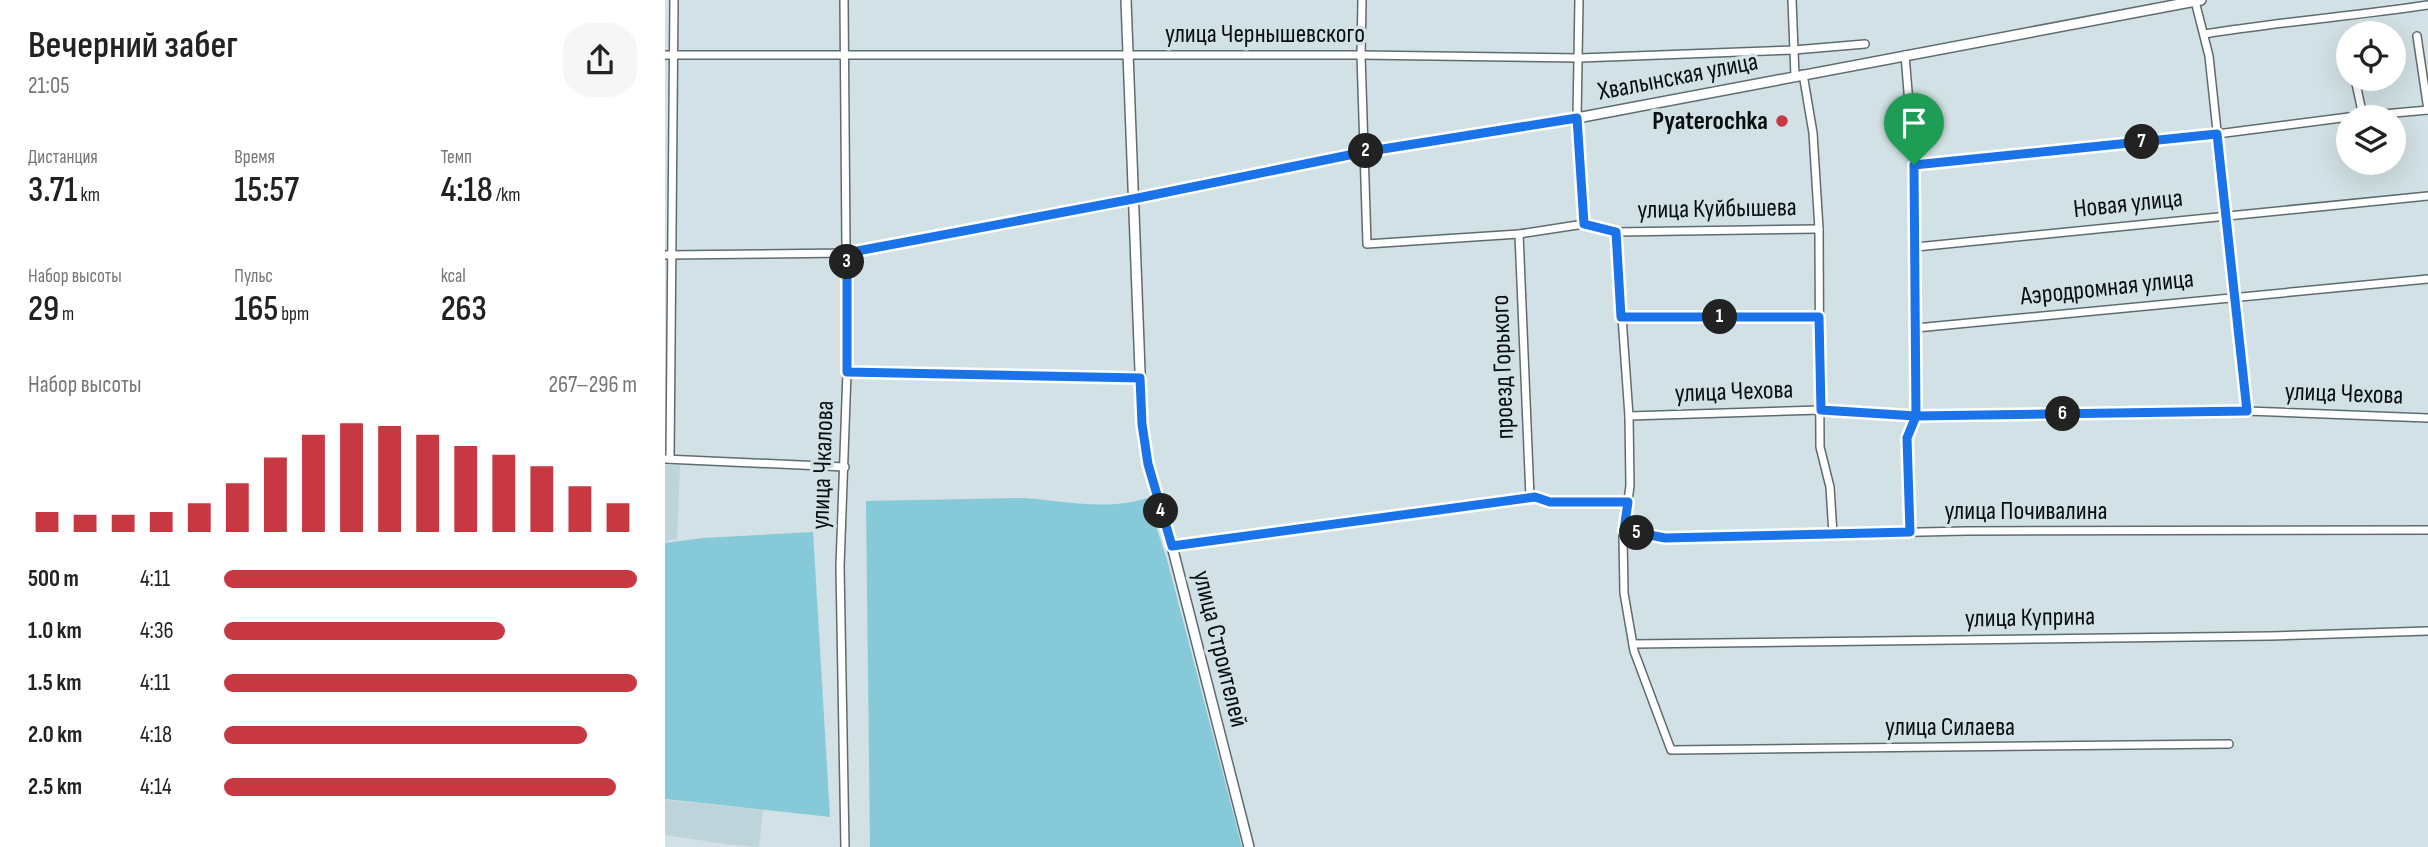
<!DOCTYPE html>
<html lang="ru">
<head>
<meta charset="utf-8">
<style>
	body { margin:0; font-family:"Sofia Sans Condensed",sans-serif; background:#f6f6f6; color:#222; height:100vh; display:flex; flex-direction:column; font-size:26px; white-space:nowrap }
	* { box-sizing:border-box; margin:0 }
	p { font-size:23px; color:#767676 }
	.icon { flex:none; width:38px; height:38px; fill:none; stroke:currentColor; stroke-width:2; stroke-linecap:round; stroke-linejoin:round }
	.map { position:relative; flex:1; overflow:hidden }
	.sheet { display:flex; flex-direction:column; background:#fff; width:665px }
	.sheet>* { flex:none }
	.tools { position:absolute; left:1671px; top:21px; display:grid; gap:14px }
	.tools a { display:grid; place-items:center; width:70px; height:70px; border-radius:50%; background:#fff; box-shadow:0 7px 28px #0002; font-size:35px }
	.pin { position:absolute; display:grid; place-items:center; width:60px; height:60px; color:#fff; margin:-72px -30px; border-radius:50% 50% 50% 0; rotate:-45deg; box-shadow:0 0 7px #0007 }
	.pin .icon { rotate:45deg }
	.km { position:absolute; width:35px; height:35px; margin:-18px; border-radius:50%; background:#222; color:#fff; font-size:19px; line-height:35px; text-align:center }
	.round { display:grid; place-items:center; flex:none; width:74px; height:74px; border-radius:28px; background:#f6f6f6 }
	.overview { display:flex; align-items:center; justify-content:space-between; height:119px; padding:0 28px }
	h1 { font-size:38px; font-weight:600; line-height:52px }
	.figures { display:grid; grid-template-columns:repeat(3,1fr); gap:10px; height:119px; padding:7px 28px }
	.figures div { display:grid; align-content:center }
	.figures b { font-size:35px; font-weight:600 }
	.figures small { font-size:19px; font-weight:400 }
	.figures p { font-size:19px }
	.chart { height:196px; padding:14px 28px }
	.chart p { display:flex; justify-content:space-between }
	.chart svg { width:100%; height:126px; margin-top:7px; stroke:#c73842; stroke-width:6 }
	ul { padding:0 28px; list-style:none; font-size:23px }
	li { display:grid; grid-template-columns:112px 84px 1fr; align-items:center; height:52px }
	li i { height:18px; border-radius:9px; background:#c73842 }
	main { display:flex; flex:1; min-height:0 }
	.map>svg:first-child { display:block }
	.built { fill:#bdd4da }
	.green { fill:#86c9d8 }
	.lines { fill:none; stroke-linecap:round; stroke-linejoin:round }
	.minor-casing { stroke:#5e6c70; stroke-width:10 }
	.tertiary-casing { stroke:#5e6c70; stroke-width:12 }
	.minor { stroke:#fff; stroke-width:7 }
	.tertiary { stroke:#fff; stroke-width:9 }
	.route-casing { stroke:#fff; stroke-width:14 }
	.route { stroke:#1a73e8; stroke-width:9 }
	.poi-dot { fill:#c73842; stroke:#d2e1e5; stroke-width:2.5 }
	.labels { text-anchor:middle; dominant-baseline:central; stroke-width:7; stroke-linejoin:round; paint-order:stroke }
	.street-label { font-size:26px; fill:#090e0f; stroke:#d2e1e5 }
	.poi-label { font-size:26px; font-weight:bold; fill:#090e0f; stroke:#d2e1e5; text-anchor:end }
</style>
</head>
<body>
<main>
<section class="sheet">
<div class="overview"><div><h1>Вечерний забег</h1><p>21:05</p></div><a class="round"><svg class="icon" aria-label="share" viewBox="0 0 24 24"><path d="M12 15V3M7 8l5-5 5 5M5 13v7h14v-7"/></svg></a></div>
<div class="figures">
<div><p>Дистанция</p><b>3.71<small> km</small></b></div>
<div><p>Время</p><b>15:57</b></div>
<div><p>Темп</p><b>4:18<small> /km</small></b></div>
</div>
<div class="figures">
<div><p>Набор высоты</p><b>29<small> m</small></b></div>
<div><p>Пульс</p><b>165<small> bpm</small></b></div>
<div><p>kcal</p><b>263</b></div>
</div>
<div class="chart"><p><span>Набор высоты</span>267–296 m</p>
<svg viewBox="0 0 160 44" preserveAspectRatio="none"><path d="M5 44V37M15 44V38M25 44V38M35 44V37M45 44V34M55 44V27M65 44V18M75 44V10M85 44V6M95 44V7M105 44V10M115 44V14M125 44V17M135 44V21M145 44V28M155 44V34"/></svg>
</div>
<ul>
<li><b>500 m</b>4:11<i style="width:100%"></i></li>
<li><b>1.0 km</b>4:36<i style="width:68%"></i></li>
<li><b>1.5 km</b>4:11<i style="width:100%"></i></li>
<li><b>2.0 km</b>4:18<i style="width:88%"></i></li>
<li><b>2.5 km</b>4:14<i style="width:95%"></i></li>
</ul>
</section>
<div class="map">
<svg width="1763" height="847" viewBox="0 0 1763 847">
	<rect width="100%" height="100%" fill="#d2e1e5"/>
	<!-- built -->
	<g class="built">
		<path d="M0 465H15L12 539 0 541Z"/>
		<path d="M0 800 98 810 94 847 67 845 0 835Z"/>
	</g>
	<!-- green -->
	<g class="green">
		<path d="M359 498C399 501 443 511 482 498L503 563 577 847H205L201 501Z"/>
		<path d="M148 532 165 817 0 799V543L38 538Z"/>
	</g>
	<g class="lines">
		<!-- minor casing -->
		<g class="minor-casing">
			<g id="minor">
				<path d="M179 0 182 372 175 566 180 847"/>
				<path d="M697 0 696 55 702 244 854 234 919 224 951 232 1154 229"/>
				<path d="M914 0 912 118 919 224"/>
				<path d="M1127 0 1130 76"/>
				<path d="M1530 1 1544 56 1582 411"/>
				<path d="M1540 34C1614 22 1689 16 1763 5"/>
				<path d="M1752 36 1763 110"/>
				<path d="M1683 41 1684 44"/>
				<path d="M0 55H696L915 58 1129 50 1200 44"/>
				<path d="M1240 55 1249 165 1251 416 1242 438 1245 532"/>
				<path d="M1138 74 1148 133 1154 229 1155 447 1165 487 1168 534"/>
				<path d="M1690 79 1698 116"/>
				<path d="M1685 117 1763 110"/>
				<path d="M1249 165 1552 134 1684 117"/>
				<path d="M951 232 964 416 965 486 958 536 959 593 969 651 1006 750 1564 744"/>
				<path d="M854 234 865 497"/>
				<path d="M1251 247 1763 196"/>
				<path d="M0 255 182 253 468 199"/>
				<path d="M956 317H1154"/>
				<path d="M1251 328 1763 279"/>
				<path d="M182 372 475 378"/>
				<path d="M964 416 1156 410 1251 416 1582 411 1763 418"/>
				<path d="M0 459 180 467"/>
				<path d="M5 459 9 0"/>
				<path d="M959 530 1000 538 1301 531 1763 530"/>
				<path d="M507 546 870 497 885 502H963"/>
				<path d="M968 644 1606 636 1763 631"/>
			</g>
		</g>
		<!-- tertiary casing -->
		<g class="tertiary-casing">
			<g id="tertiary">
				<path d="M461 0 477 424 483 464 507 546 584 847"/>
				<path d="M468 199 699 152 912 118 1536 0"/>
			</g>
		</g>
		<!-- minor -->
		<use href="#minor" class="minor"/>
		<!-- tertiary -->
		<use href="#tertiary" class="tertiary"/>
	</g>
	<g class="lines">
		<!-- route casing -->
		<g class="route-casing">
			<path id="route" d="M1249 165 1251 416 1156 410 1154 317H956L951 232 919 224 912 118 699 152 468 199 182 253V372L475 378 477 424 483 464 507 546 870 497 885 502H963L959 530 1000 538 1245 532 1242 438 1251 416 1582 411 1552 134 1249 165"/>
		</g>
		<!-- route -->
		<use href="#route" class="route"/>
	</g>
	<!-- markers -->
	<circle class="poi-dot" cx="1117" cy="121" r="7"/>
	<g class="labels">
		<!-- street labels -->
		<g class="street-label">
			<text x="600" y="34">улица Чернышевского</text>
			<text transform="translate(1013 77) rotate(-11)">Хвалынская улица</text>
			<text transform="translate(1463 204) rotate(-6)">Новая улица</text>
			<text transform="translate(1052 209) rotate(-1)">улица Куйбышева</text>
			<text transform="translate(1442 288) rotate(-6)">Аэродромная улица</text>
			<text transform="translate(838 367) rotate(-92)">проезд Горького</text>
			<text transform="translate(1069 392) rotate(-2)">улица Чехова</text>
			<text transform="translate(1679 394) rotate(2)">улица Чехова</text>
			<text transform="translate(158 465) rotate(-88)">улица Чкалова</text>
			<text x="1361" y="511">улица Почивалина</text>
			<text transform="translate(1365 618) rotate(-1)">улица Куприна</text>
			<text transform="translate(555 649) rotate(76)">улица Строителей</text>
			<text x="1285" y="727">улица Силаева</text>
		</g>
		<!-- poi labels -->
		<g class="poi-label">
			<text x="1103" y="121">Pyaterochka</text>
		</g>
	</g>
</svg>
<div class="tools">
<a><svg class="icon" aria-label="locate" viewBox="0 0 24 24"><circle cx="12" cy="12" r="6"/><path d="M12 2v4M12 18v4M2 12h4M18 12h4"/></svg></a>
<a><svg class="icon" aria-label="layers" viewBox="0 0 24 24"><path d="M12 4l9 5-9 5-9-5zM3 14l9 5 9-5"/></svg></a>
</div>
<div class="pin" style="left:1249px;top:165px;background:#1e9e55"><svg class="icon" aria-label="arrive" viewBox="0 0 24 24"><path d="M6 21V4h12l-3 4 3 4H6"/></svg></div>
<b class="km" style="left:1055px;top:317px">1</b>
<b class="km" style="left:701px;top:151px">2</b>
<b class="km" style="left:182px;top:262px">3</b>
<b class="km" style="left:496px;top:511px">4</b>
<b class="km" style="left:972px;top:533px">5</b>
<b class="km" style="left:1398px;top:414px">6</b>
<b class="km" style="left:1477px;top:142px">7</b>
</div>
</main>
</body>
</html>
